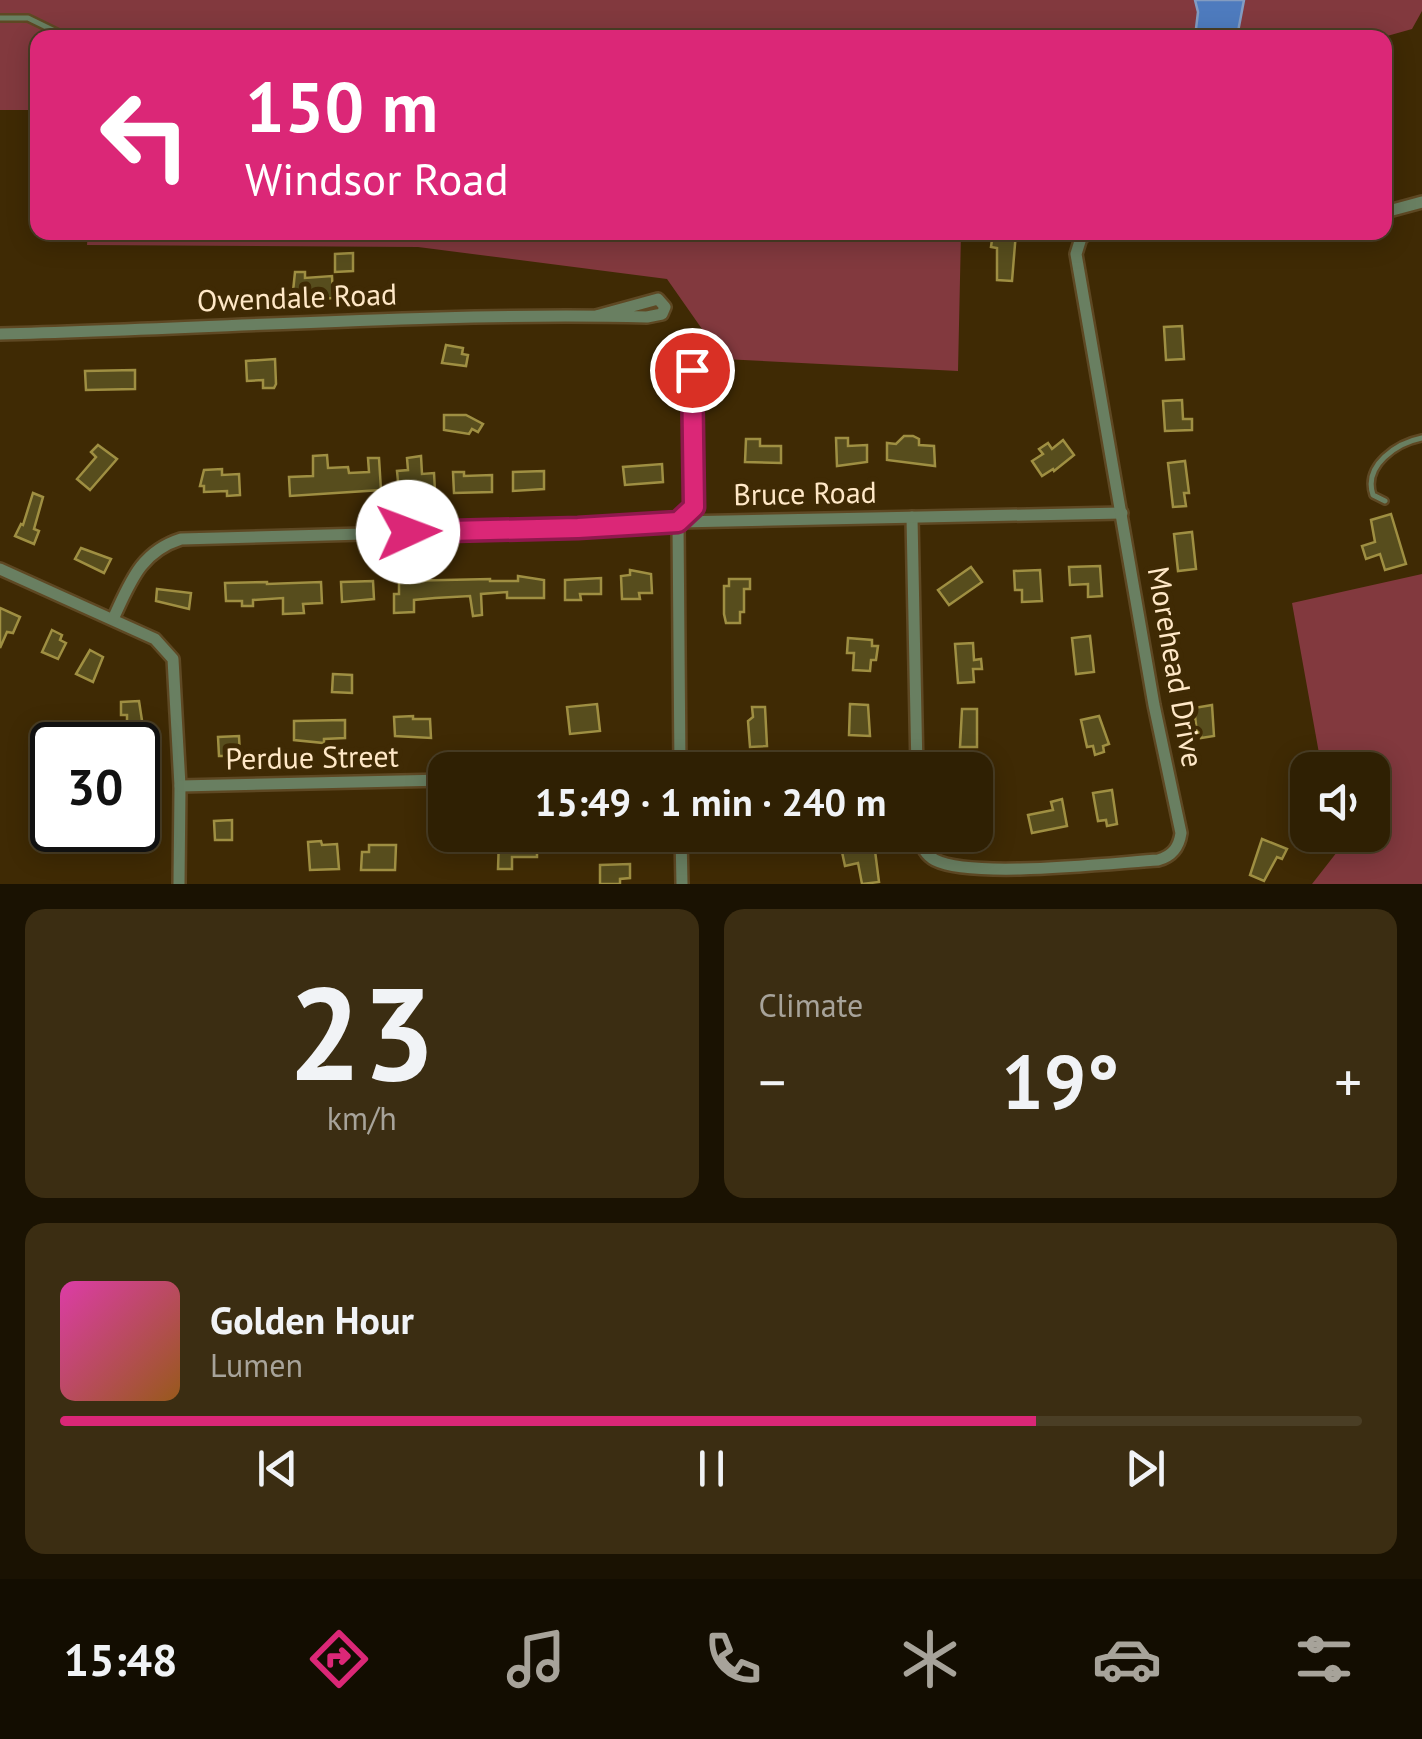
<!DOCTYPE html>
<meta charset="utf-8">
<style>
:root{--surface:#2f2003;--page:#3b2d12;--text:#f1f3f6;--muted:#a7a39a;--line:#4a3e25;--accent:#db2777}
body{margin:0;font-family:"PT Sans",sans-serif;background:var(--page);color:var(--text);height:100vh;display:flex;flex-direction:column;font-size:38px;white-space:nowrap}
*{box-sizing:border-box;margin:0}
p{font-size:32px;color:var(--muted)}
.icon{flex:none;width:55px;height:55px;fill:none;stroke:currentColor;stroke-width:2;stroke-linecap:round;stroke-linejoin:round}
.map{position:relative;height:884px;overflow:hidden}
.details{display:flex;flex-direction:column;gap:25px;padding:25px;background:#1a1202;flex:1}
.details>*{flex:none}
.banner{position:absolute;left:30px;top:30px;width:1362px;height:210px;border-radius:20px;box-shadow:0 5px 25px #0003,0 0 0 2px var(--line);background:#db2777;color:#fff;overflow:hidden}
.fabs{position:absolute;left:1290px;top:752px;display:grid;gap:20px}
.fabs a{display:grid;place-items:center;width:100px;height:100px;border-radius:20px;background:var(--surface);box-shadow:0 5px 25px #0003,0 0 0 2px var(--line);font-size:50px}
.speed{position:absolute;left:30px;top:722px;display:flex;gap:20px;font-size:50px;font-weight:700;text-align:center}
.speed>*{display:grid;place-content:center;width:130px;height:130px;border-radius:50%;background:var(--surface);box-shadow:0 5px 25px #0003,0 0 0 2px var(--line);line-height:1}
.speed .limit{border:5px solid #111;border-radius:15px;background:#fff;color:#111}
.pin{position:absolute;display:grid;place-items:center;width:85px;height:85px;color:#fff;margin:-42px;border:5px solid #fff;border-radius:50%;box-shadow:0 2px 10px #0007}
.me{position:absolute;width:110px;margin:-55px;rotate:88deg;stroke-linejoin:round;filter:drop-shadow(0 0 8px #0008)}
.turn{display:flex;align-items:center;gap:35px;height:210px;padding:0 50px;font-size:45px}
.turn .icon{width:130px;height:130px;stroke-width:2.5}
.turn b{display:block;font-size:70px;line-height:85px}
.big{font-size:75px;font-weight:600;line-height:1.1}
.details .tile{flex:1;display:flex;flex-direction:column;justify-content:center;gap:15px;min-width:0;padding:0 35px;border-radius:20px;background:var(--page)}
.details .dial{align-items:center;gap:0}
.dial b{font-size:130px;line-height:1}
.song{display:flex;align-items:center;gap:30px}
.cover{width:120px;height:120px;border-radius:15px;background:linear-gradient(135deg,hsl(320 70% 55%),hsl(30 70% 35%))}
.played{height:10px;border-radius:5px;background:linear-gradient(90deg,var(--accent) 75%,var(--line) 75%)}
.keys{display:flex;justify-content:space-around;direction:ltr}
.heat{display:flex;justify-content:space-between;align-items:center;font-size:55px;direction:ltr}
.details .tiles{flex:1;display:grid;gap:25px;grid-template-columns:1fr 1fr}
.tile:last-child{grid-column:span 2}
.trip{position:absolute;left:428px;top:752px;width:565px;height:100px;border-radius:20px;background:var(--surface);box-shadow:0 5px 25px #0003,0 0 0 2px var(--line);font-weight:600;line-height:100px;text-align:center}
.tab-bar{display:flex;height:160px;justify-content:space-around;align-items:center;background:#130d01;color:var(--muted)}
.tab-bar .icon{width:70px;height:70px}
.tab-bar .on{color:var(--accent)}
.tab-bar b{font-size:45px;color:var(--text)}
.map>svg:first-child{display:block}
</style>
<div class="map">
<svg width="1422" height="884" viewBox="0 0 1422 884">
<rect width="100%" height="100%" fill="#3f2a04"/>
<g fill="#82393e">
<path d="M 0,0 L 1422,0 L 1422,11 L 1412,29 L 1380,38 L 38,38 L 37,110 L 0,110 Z"/>
<path d="M 88,232 L 961,233 L 958,371 L 723,359 L 667,279 L 418,247 L 87,245 Z"/>
<path d="M 1422,574 L 1422,884 L 1312,884 L 1337,852 L 1334,835 L 1372,835 L 1372,770 L 1322,770 L 1292,603 Z"/>
</g>
<path fill="#4e7bbe" stroke="#839cc1" stroke-width="2.5" d="M 1195,0 L 1244,0 L 1237,37 L 1195,37 L 1198,12 Z"/>
<g fill="#574d1d" stroke="#9f8f42" stroke-width="2.5">
<path d="M 993,232 L 1016,232 L 1012,281 L 997,280 L 997,248 L 991,247 Z"/>
<path d="M 353,253 L 353,271 L 335,272 L 335,254 Z"/>
<path d="M 295,272 L 305,272 L 305,278 L 332,276 L 333,298 L 292,301 Z"/>
<path d="M 1182,326 L 1184,359 L 1166,360 L 1164,327 Z"/>
<path d="M 446,345 L 463,348 L 462,354 L 468,355 L 466,366 L 442,363 Z"/>
<path d="M 275,359 L 276,384 L 274,388 L 263,388 L 263,380 L 247,381 L 246,361 Z"/>
<path d="M 135,370 L 135,389 L 86,390 L 85,371 Z"/>
<path d="M 1182,400 L 1183,419 L 1192,419 L 1192,430 L 1165,431 L 1163,401 Z"/>
<path d="M 444,415 L 466,415 L 483,424 L 478,432 L 472,429 L 469,434 L 444,430 Z"/>
<path d="M 904,436 L 913,436 L 919,439 L 919,445 L 934,446 L 935,466 L 887,460 L 887,443 L 896,444 Z"/>
<path d="M 836,438 L 848,438 L 848,446 L 867,445 L 867,462 L 837,466 Z"/>
<path d="M 746,439 L 760,439 L 760,446 L 781,446 L 781,463 L 745,462 Z"/>
<path d="M 1063,440 L 1074,455 L 1054,471 L 1053,469 L 1042,476 L 1032,461 L 1043,454 L 1039,449 L 1048,443 L 1052,449 Z"/>
<path d="M 98,445 L 117,459 L 90,490 L 77,479 L 96,457 L 91,452 Z"/>
<path d="M 327,455 L 328,468 L 348,467 L 349,473 L 369,472 L 368,458 L 379,458 L 381,490 L 290,496 L 289,477 L 313,476 L 313,456 Z"/>
<path d="M 421,456 L 422,474 L 434,473 L 435,491 L 399,492 L 397,471 L 408,470 L 407,458 Z"/>
<path d="M 1185,461 L 1189,493 L 1184,493 L 1186,506 L 1173,507 L 1168,463 Z"/>
<path d="M 662,464 L 663,482 L 625,485 L 623,467 Z"/>
<path d="M 222,469 L 222,475 L 239,474 L 240,495 L 227,496 L 227,491 L 204,492 L 204,486 L 200,486 L 204,470 Z"/>
<path d="M 544,471 L 544,489 L 513,491 L 513,472 Z"/>
<path d="M 453,472 L 464,472 L 464,476 L 492,475 L 492,492 L 454,493 Z"/>
<path d="M 33,493 L 43,497 L 34,529 L 39,531 L 34,544 L 15,536 L 21,524 L 23,525 Z"/>
<path d="M 1391,514 L 1406,564 L 1385,570 L 1380,554 L 1366,559 L 1362,546 L 1375,542 L 1371,520 Z"/>
<path d="M 1192,532 L 1196,569 L 1178,571 L 1174,534 Z"/>
<path d="M 81,548 L 111,559 L 104,573 L 75,559 Z"/>
<path d="M 1100,566 L 1102,596 L 1088,597 L 1088,584 L 1070,585 L 1069,567 Z"/>
<path d="M 971,567 L 982,582 L 949,605 L 938,590 Z"/>
<path d="M 630,570 L 651,574 L 652,593 L 639,593 L 640,599 L 622,599 L 621,576 L 630,575 Z"/>
<path d="M 1040,570 L 1042,601 L 1022,602 L 1022,590 L 1015,590 L 1014,571 Z"/>
<path d="M 518,576 L 544,580 L 544,598 L 507,598 L 507,592 L 481,594 L 482,615 L 473,616 L 470,596 L 435,598 L 414,600 L 414,612 L 394,613 L 394,594 L 399,594 L 399,581 L 490,579 L 490,581 L 518,581 Z"/>
<path d="M 601,578 L 601,594 L 580,594 L 581,600 L 565,600 L 565,580 Z"/>
<path d="M 729,579 L 750,579 L 750,589 L 744,589 L 744,612 L 740,612 L 740,623 L 726,623 L 724,614 L 724,586 L 729,586 Z"/>
<path d="M 373,581 L 374,599 L 342,602 L 341,582 Z"/>
<path d="M 267,582 L 267,584 L 321,582 L 322,603 L 303,604 L 304,613 L 283,614 L 283,598 L 253,600 L 253,606 L 242,606 L 242,601 L 226,601 L 225,583 Z"/>
<path d="M 157,589 L 191,593 L 189,609 L 156,601 Z"/>
<path d="M 0,608 L 20,617 L 13,633 L 7,632 L 0,648 Z"/>
<path d="M 52,630 L 62,635 L 60,640 L 66,643 L 58,659 L 42,652 Z"/>
<path d="M 1090,636 L 1094,672 L 1076,674 L 1072,638 Z"/>
<path d="M 848,638 L 872,640 L 872,646 L 878,646 L 876,660 L 871,660 L 870,671 L 853,670 L 854,653 L 847,653 Z"/>
<path d="M 973,643 L 974,660 L 981,659 L 982,669 L 973,669 L 974,682 L 958,683 L 955,644 Z"/>
<path d="M 90,650 L 103,657 L 93,682 L 76,674 Z"/>
<path d="M 333,674 L 352,675 L 352,693 L 332,692 Z"/>
<path d="M 139,701 L 143,727 L 141,734 L 132,734 L 132,728 L 127,728 L 127,715 L 121,715 L 121,702 Z"/>
<path d="M 597,704 L 600,731 L 570,734 L 567,707 Z"/>
<path d="M 850,704 L 868,705 L 870,736 L 849,735 Z"/>
<path d="M 1212,705 L 1214,736 L 1201,738 L 1201,732 L 1197,733 L 1194,708 Z"/>
<path d="M 752,707 L 765,707 L 767,746 L 750,747 L 748,721 L 753,717 Z"/>
<path d="M 962,709 L 977,709 L 977,747 L 960,747 Z"/>
<path d="M 413,716 L 413,719 L 430,719 L 431,738 L 395,736 L 394,717 Z"/>
<path d="M 1099,716 L 1109,744 L 1103,746 L 1104,752 L 1095,755 L 1093,746 L 1087,747 L 1081,720 Z"/>
<path d="M 345,720 L 345,738 L 324,739 L 324,743 L 294,740 L 294,721 Z"/>
<path d="M 239,736 L 240,756 L 219,756 L 218,737 Z"/>
<path d="M 45,757 L 52,761 L 52,772 L 39,798 L 32,794 Z"/>
<path d="M 1112,790 L 1117,824 L 1107,826 L 1106,820 L 1098,821 L 1093,793 Z"/>
<path d="M 1062,799 L 1067,826 L 1032,833 L 1028,815 L 1053,810 L 1051,802 Z"/>
<path d="M 232,820 L 232,840 L 215,840 L 214,821 Z"/>
<path d="M 852,835 L 873,835 L 879,882 L 862,884 L 858,863 L 845,866 L 842,852 L 855,850 Z"/>
<path d="M 512,838 L 537,838 L 537,857 L 512,857 L 512,869 L 498,869 L 499,839 Z"/>
<path d="M 1262,839 L 1287,849 L 1282,859 L 1277,857 L 1264,881 L 1250,875 Z"/>
<path d="M 321,841 L 322,845 L 337,844 L 339,869 L 310,870 L 308,842 Z"/>
<path d="M 369,845 L 396,845 L 395,870 L 361,870 L 362,852 L 369,852 Z"/>
<path d="M 630,864 L 630,878 L 620,879 L 620,884 L 600,884 L 600,865 Z"/>
</g>
<g fill="none" stroke-linecap="round" stroke-linejoin="round">
<g stroke="#5e4823" stroke-width="10">
<g id="lane">
<path d="M 0,18 L 28,18 L 69,38"/>
<path d="M 1385,501 L 1373,495 C 1363,465 1397,443 1422,438"/>
</g>
</g>
<g stroke="#5e4823" stroke-width="16">
<g id="street">
<path d="M 1385,212 L 1422,202"/>
<path d="M 0,334 C 215,329 431,312 647,317 L 662,314 L 665,307 L 658,299 L 596,316"/>
<path d="M 912,517 L 917,770"/>
<path d="M 0,569 L 155,639 L 173,659 L 180,786 L 179,884"/>
<path d="M 113,619 C 130,583 140,552 181,539 L 578,528 L 678,522 L 1122,513"/>
<path d="M 680,770 L 678,522 L 694,507 L 692,370"/>
<path d="M 180,786 L 445,780"/>
<path d="M 681,835 L 682,884"/>
<path d="M 919,835 C 921,846 925,855 935,860 C 972,879 1111,863 1158,860 C 1173,856 1179,847 1181,833 L 1154,705 L 1076,254 L 1081,238 L 1089,232"/>
</g>
</g>
<use href="#lane" stroke="#697f61" stroke-width="5"/>
<use href="#street" stroke="#697f61" stroke-width="11"/>
</g>
<g fill="none" stroke-linecap="round" stroke-linejoin="round">
<g stroke="#8e194d" stroke-width="25">
<path id="route" d="M 408,532 L 578,528 L 678,522 L 694,507 L 692,370"/>
</g>
<use href="#route" stroke="#db2777" stroke-width="18"/>
</g>
<g text-anchor="middle" stroke-width="10" stroke-linejoin="round" paint-order="stroke">
<g font-size="30" fill="#ffe8c7" stroke="#3f2a04">
<text transform="translate(297 298) rotate(-2)" y="10">Owendale Road</text>
<text transform="translate(805 494) rotate(-1)" y="10">Bruce Road</text>
<text transform="translate(1175 667) rotate(80)" y="10">Morehead Drive</text>
<text transform="translate(312 758) rotate(-1)" y="10">Perdue Street</text>
</g>
</g>
</svg>
<div class="fabs">
<a><svg class="icon" aria-label="sound" viewBox="0 0 24 24"><path d="M4 9h4l5-4v14l-5-4H4zM17 9q2 3 0 6"/></svg></a>
</div>
<div class="speed"><div class="limit">30</div></div>
<div class="pin" style="left:692px;top:370px;background:#d93025"><svg class="icon" aria-label="arrive" viewBox="0 0 24 24"><path d="M6 21V4h12l-3 4 3 4H6"/></svg></div>
<svg class="me" style="left:408px;top:532px" viewBox="-20 -20 40 40"><circle r="19" fill="#fff"/><path d="M0-13L10 11 0 6-10 11z" fill="#db2777"/></svg>
<div class="trip">15:49 · 1 min · 240 m</div>
<div class="banner">
<div class="turn"><svg class="icon" aria-label="left" viewBox="0 0 24 24"><path d="M17 20v-9H6M10 6l-5 5 5 5"/></svg><div><b>150 m</b>Windsor Road</div></div>
</div>
</div>
<section class="details">
<div class="tiles">
<div class="tile dial"><b>23</b><p>km/h</p></div>
<div class="tile"><p>Climate</p>
<div class="heat"><a>−</a><b class="big">19°</b><a>+</a></div>
</div>
<div class="tile">
<div class="song"><i class="cover"></i><div><b>Golden Hour</b><p>Lumen</p></div></div>
<div class="played"></div>
<div class="keys"><svg class="icon" aria-label="previous" viewBox="0 0 24 24"><path d="M18 5L8 12l10 7zM5 5v14"/></svg><svg class="icon" aria-label="pause" viewBox="0 0 24 24"><path d="M8 5v14M16 5v14"/></svg><svg class="icon" aria-label="next" viewBox="0 0 24 24"><path d="M6 5l10 7-10 7zM19 5v14"/></svg></div>
</div>
</div>
</section>
<nav class="tab-bar">
<b>15:48</b>
<svg class="icon on" aria-label="directions" viewBox="0 0 24 24"><path d="M12 3l9 9-9 9-9-9zM9 14v-3h6M13 9l2 2-2 2"/></svg>
<svg class="icon" aria-label="music" viewBox="0 0 24 24"><path d="M9 18V5l10-2v13"/><circle cx="6" cy="18" r="3"/><circle cx="16" cy="16" r="3"/></svg>
<svg class="icon" aria-label="phone" viewBox="0 0 24 24"><path d="M5 4h4l2 5-3 2q2 4 5 5l2-3 5 2v4C11 20 4 13 5 4z"/></svg>
<svg class="icon" aria-label="climate" viewBox="0 0 24 24"><path d="M12 3v18M4 7l16 10M4 17L20 7"/></svg>
<svg class="icon" aria-label="car" viewBox="0 0 24 24"><path d="M5 17H2v-5l4-1 3-4h7l3 4 3 1v5h-3M9 17h6M6 11h13"/><circle cx="7" cy="17" r="2"/><circle cx="17" cy="17" r="2"/></svg>
<svg class="icon" aria-label="filters" viewBox="0 0 24 24"><path d="M4 7h16M4 17h16"/><circle cx="9" cy="7" r="2"/><circle cx="15" cy="17" r="2"/></svg>
</nav>
